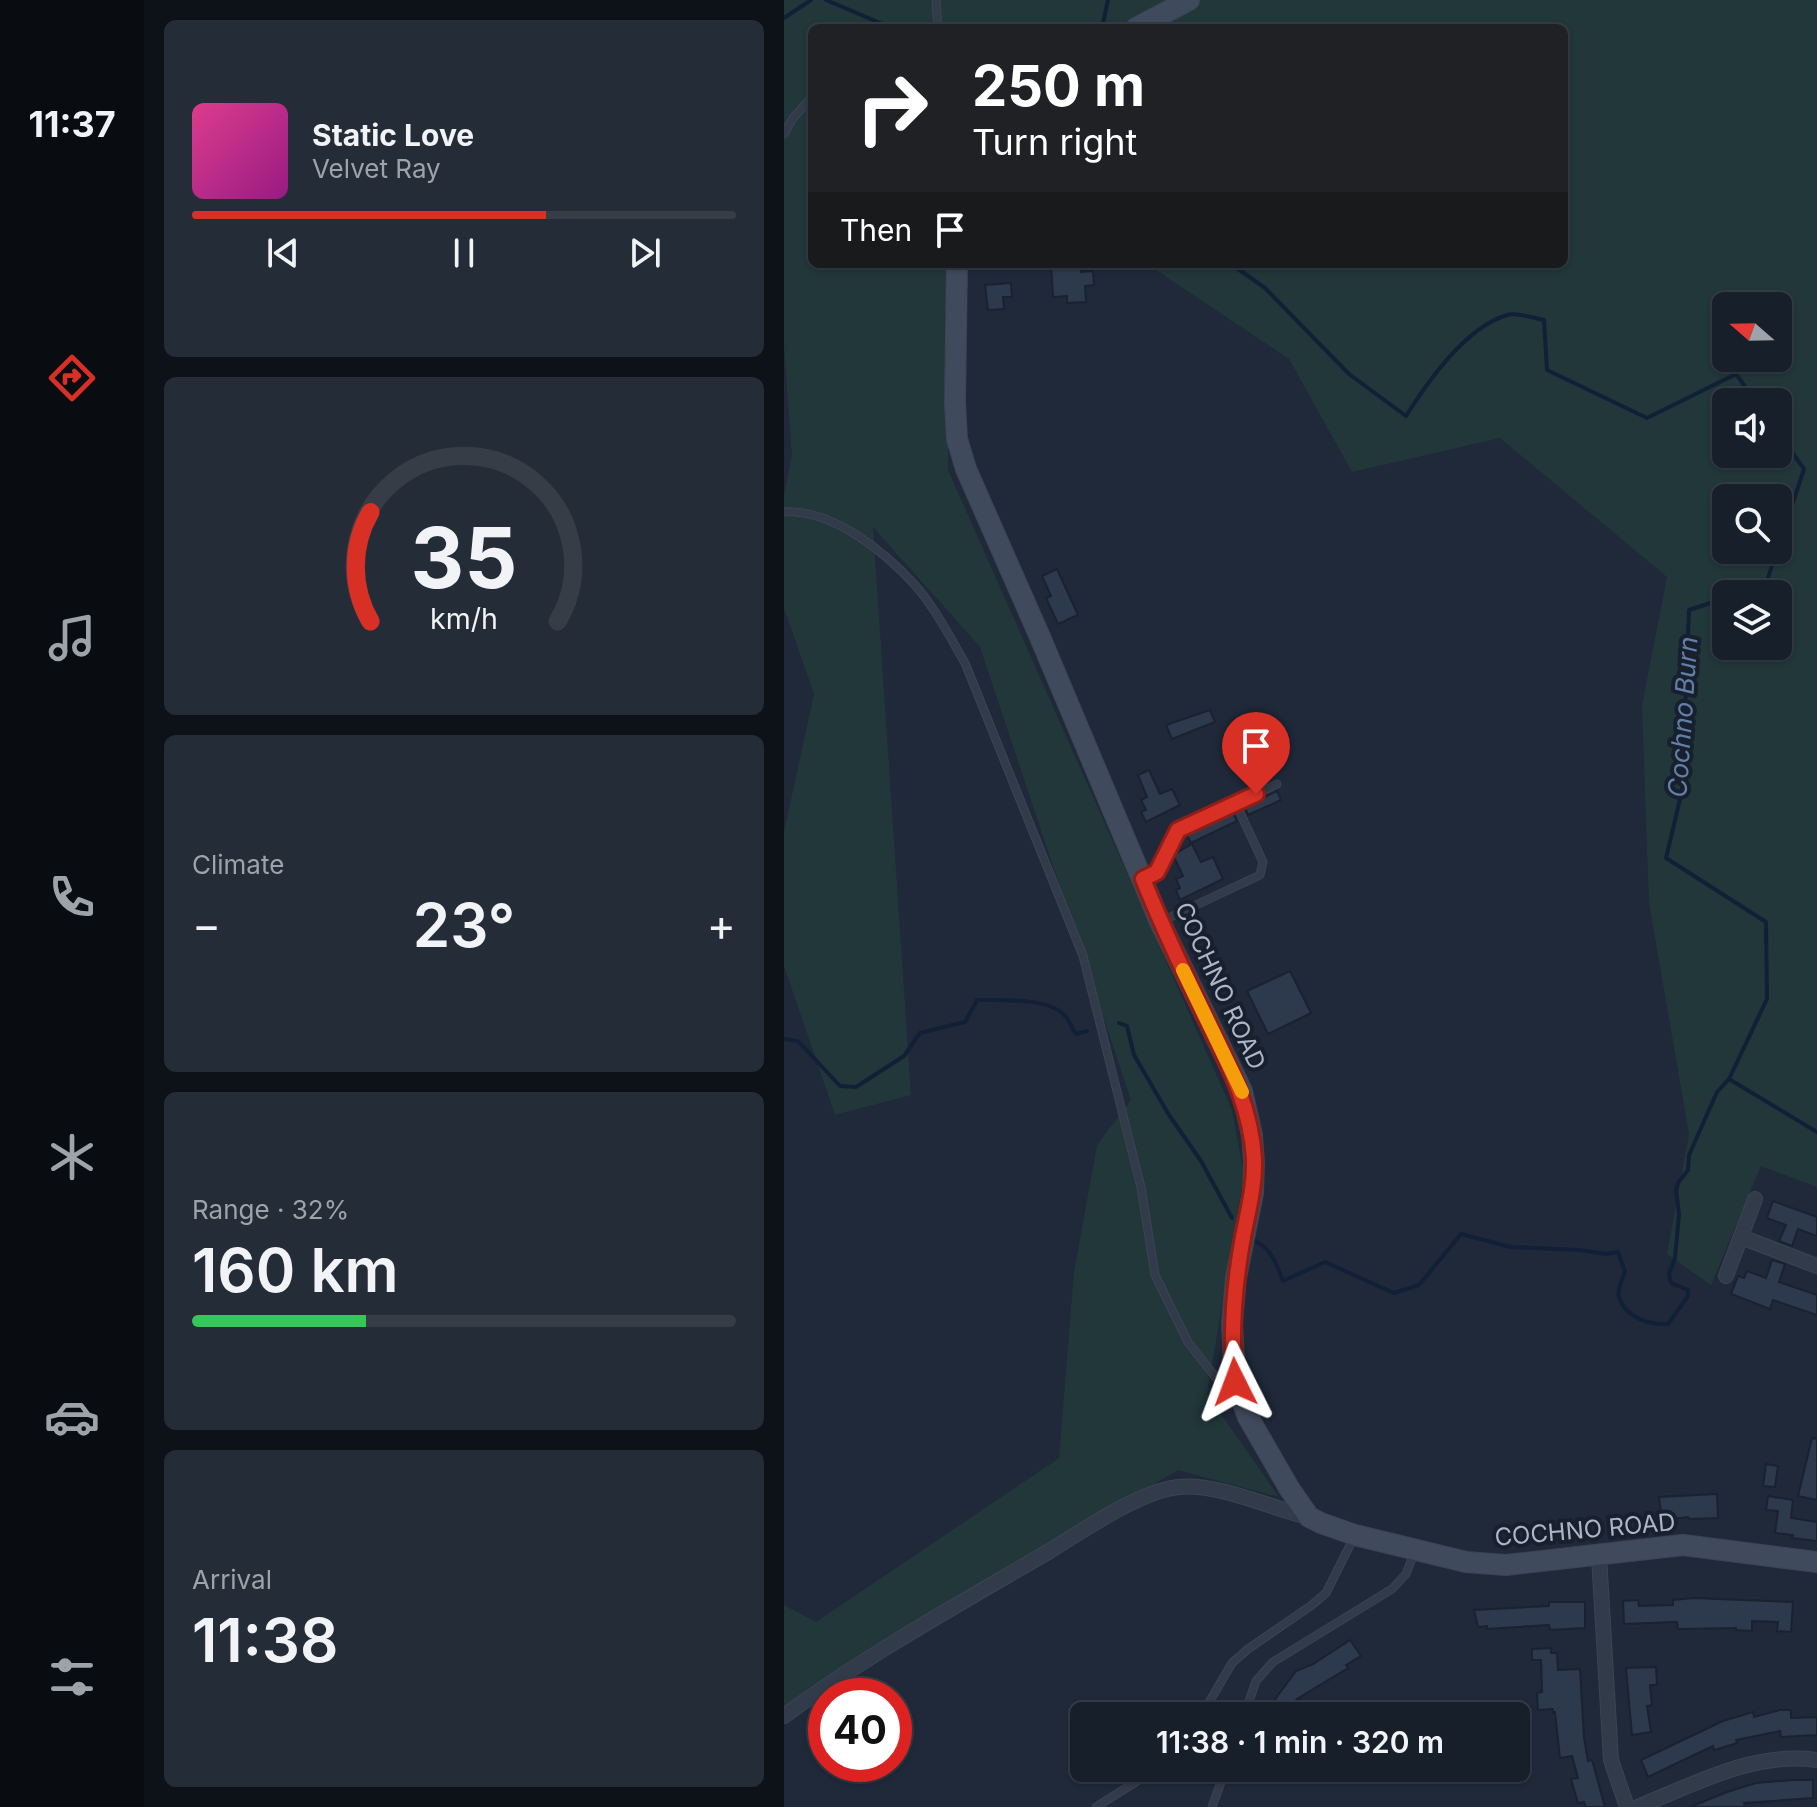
<!DOCTYPE html>
<meta charset="utf-8">
<style>
:root{--surface:#171f2b;--page:#242c37;--text:#f1f3f6;--muted:#9ea2a9;--line:#363d47;--accent:#d93025}
body{margin:0;font-family:Inter,sans-serif;background:var(--page);color:var(--text);height:100vh;display:flex;flex-direction:column;font-size:30px;white-space:nowrap}
*{box-sizing:border-box;margin:0}
p{font-size:26px;color:var(--muted)}
.icon{flex:none;width:44px;height:44px;fill:none;stroke:currentColor;stroke-width:2;stroke-linecap:round;stroke-linejoin:round}
.map{position:relative;flex:1;overflow:hidden}
.side{display:flex;flex-direction:column;gap:20px;padding:20px;background:#0d1118;width:640px}
.side>*{flex:none}
.guide{position:absolute;left:24px;top:24px;width:760px;height:244px;border-radius:12px;box-shadow:0 2px 6px #0004,0 0 0 2px var(--line);background:#202124;color:#fff;overflow:hidden}
.needle{width:52px;rotate:290deg}
.fabs{position:absolute;left:928px;top:292px;display:grid;gap:16px}
.fabs a{display:grid;place-items:center;width:80px;height:80px;border-radius:12px;background:var(--surface);box-shadow:0 2px 6px #0004,0 0 0 2px var(--line);font-size:40px}
.speed{position:absolute;left:24px;top:1678px;display:flex;gap:16px;font-size:40px;font-weight:700;text-align:center}
.speed>*{display:grid;place-content:center;width:104px;height:104px;border-radius:50%;background:var(--surface);box-shadow:0 2px 6px #0004,0 0 0 2px var(--line);line-height:1}
.speed .limit{border:12px solid #d22;background:#fff;color:#111}
.pin{position:absolute;display:grid;place-items:center;width:68px;height:68px;color:#fff;margin:-82px -34px;border-radius:50% 50% 50% 0;rotate:-45deg;box-shadow:0 0 8px #0007}
.pin .icon{rotate:45deg}
.me{position:absolute;width:88px;margin:-44px;rotate:357deg;stroke-linejoin:round;filter:drop-shadow(0 0 6px #0008)}
.turn{display:flex;align-items:center;gap:28px;height:168px;padding:0 32px;font-size:36px}
.turn .icon{width:104px;height:104px;stroke-width:2.5}
.turn b{display:block;font-size:56px;line-height:68px}
.then{display:flex;align-items:center;height:76px;padding:0 32px;background:#0003;gap:16px;font-size:30px}
.big{font-size:60px;font-weight:600;line-height:1.1}
.side .tile{flex:1;display:flex;flex-direction:column;justify-content:center;gap:12px;min-width:0;padding:0 28px;border-radius:12px;background:var(--page)}
.side .dial{align-items:center;gap:0}
.dial svg{height:208px;overflow:visible;fill:none;stroke:var(--line);stroke-width:7;stroke-linecap:round;text-anchor:middle}
.dial text{fill:var(--text);stroke:none}
.song{display:flex;align-items:center;gap:24px}
.cover{width:96px;height:96px;border-radius:12px;background:linear-gradient(135deg,hsl(330 70% 55%),hsl(310 70% 35%))}
.played{height:8px;border-radius:4px;background:linear-gradient(90deg,var(--accent) 65%,var(--line) 65%)}
.keys{display:flex;justify-content:space-around;direction:ltr}
.heat{display:flex;justify-content:space-between;align-items:center;font-size:44px;direction:ltr}
.charge{height:12px;border-radius:6px;background:linear-gradient(90deg,#34c759 32%,var(--line) 0)}
.trip{position:absolute;left:286px;top:1702px;width:460px;height:80px;border-radius:12px;background:var(--surface);box-shadow:0 2px 6px #0004,0 0 0 2px var(--line);font-weight:600;line-height:80px;text-align:center}
main{display:flex;flex:1;min-height:0}
.tab-bar{display:flex;flex-direction:column;width:144px;justify-content:space-around;align-items:center;background:#090c11;color:var(--muted)}
.tab-bar .icon{width:56px;height:56px}
.tab-bar .on{color:var(--accent)}
.tab-bar b{font-size:36px;color:var(--text)}
.map>svg:first-child{display:block}
</style>
<main>
<nav class="tab-bar">
<b>11:37</b>
<svg class="icon on" aria-label="directions" viewBox="0 0 24 24"><path d="M12 3l9 9-9 9-9-9zM9 14v-3h6M13 9l2 2-2 2"/></svg>
<svg class="icon" aria-label="music" viewBox="0 0 24 24"><path d="M9 18V5l10-2v13"/><circle cx="6" cy="18" r="3"/><circle cx="16" cy="16" r="3"/></svg>
<svg class="icon" aria-label="phone" viewBox="0 0 24 24"><path d="M5 4h4l2 5-3 2q2 4 5 5l2-3 5 2v4C11 20 4 13 5 4z"/></svg>
<svg class="icon" aria-label="climate" viewBox="0 0 24 24"><path d="M12 3v18M4 7l16 10M4 17L20 7"/></svg>
<svg class="icon" aria-label="car" viewBox="0 0 24 24"><path d="M5 17H2v-5l4-1 3-4h7l3 4 3 1v5h-3M9 17h6M6 11h13"/><circle cx="7" cy="17" r="2"/><circle cx="17" cy="17" r="2"/></svg>
<svg class="icon" aria-label="filters" viewBox="0 0 24 24"><path d="M4 7h16M4 17h16"/><circle cx="9" cy="7" r="2"/><circle cx="15" cy="17" r="2"/></svg>
</nav>
<section class="side">
<div class="tile">
<div class="song"><i class="cover"></i><div><b>Static Love</b><p>Velvet Ray</p></div></div>
<div class="played"></div>
<div class="keys"><svg class="icon" aria-label="previous" viewBox="0 0 24 24"><path d="M18 5L8 12l10 7zM5 5v14"/></svg><svg class="icon" aria-label="pause" viewBox="0 0 24 24"><path d="M8 5v14M16 5v14"/></svg><svg class="icon" aria-label="next" viewBox="0 0 24 24"><path d="M6 5l10 7-10 7zM19 5v14"/></svg></div>
</div>
<div class="tile dial"><svg viewBox="0 0 100 80">
<path d="M14 69A42 42 0 1 1 86 69"/>
<path d="M14 69A42 42 0 0 1 14 27" stroke="#d93025"/>
<text x="50" y="56" font-size="32" font-weight="700">35</text>
<text x="50" y="72" font-size="11">km/h</text>
</svg></div>
<div class="tile"><p>Climate</p>
<div class="heat"><a>−</a><b class="big">23°</b><a>+</a></div>
</div>
<div class="tile"><p>Range · 32%</p><b class="big">160 km</b><div class="charge"></div></div>
<div class="tile"><p>Arrival</p><b class="big">11:38</b></div>
</section>
<div class="map">
<svg width="1033" height="1807" viewBox="0 0 1033 1807">
<rect width="100%" height="100%" fill="#1f2939"/>
<path fill="#21373a" fill-rule="evenodd" d="M 0,0 L 1033,0 L 1033,1187 L 977,1166 L 927,1285 L 883,1254 L 905,1134 L 865,903 L 858,705 L 883,577 L 716,438 L 568,472 L 505,359 L 363,264 L 780,264 L 780,28 L 28,28 L 28,264 L 164,264 L 164,470 L 448,1110 L 460,1175 L 423,1394 L 495,1497 L 394,1470 L 63,1667 L 0,1710 L 0,1605 L 32,1622 L 275,1458 L 290,1272 L 313,1145 L 347,1100 L 196,647 L 89,527 L 127,1095 L 51,1115 L 0,966 L 0,832 L 30,694 L 0,608 L 0,495 L 8,455 L 0,346 ZM 942,306 L 994,306 L 994,358 L 942,358 ZM 942,402 L 994,402 L 994,454 L 942,454 ZM 942,498 L 994,498 L 994,550 L 942,550 ZM 942,594 L 994,594 L 994,646 L 942,646 Z"/>
<g fill="none" stroke-linecap="round" stroke-linejoin="round">
<g stroke="#122037" stroke-width="4">
<path d="M 42,0 L 108,28"/>
<path d="M 0,18 L 27,0"/>
<path d="M 318,28 L 324,0"/>
<path d="M 447,264 L 481,288 L 565,374 L 622,416 C 645,380 681,328 723,315 C 733,312 749,318 760,320 L 763,370 L 863,418 L 952,374 L 972,402"/>
<path d="M 994,433 L 1020,469 L 994,548"/>
<path d="M 952,594 L 982,584 L 993,550"/>
<path d="M 942,598 L 905,610 L 898,791 L 882,858 L 982,922 L 983,999 L 945,1079 L 1033,1132"/>
<path d="M 335,1023 L 343,1026 L 350,1055 L 385,1115 L 417,1161 L 448,1218"/>
<path d="M 0,1039 L 14,1041 L 56,1086 L 72,1087 L 120,1056 L 136,1033 L 181,1022 L 193,1000 C 216,1000 266,997 282,1017 C 286,1022 288,1029 292,1034 L 303,1031"/>
<path d="M 468,1240 C 486,1245 493,1265 499,1281 L 541,1262 L 610,1293 L 635,1285 L 677,1234 L 726,1247 L 795,1250 L 823,1254 L 834,1252 L 841,1272 C 838,1280 833,1289 835,1297 C 842,1318 865,1325 884,1324 L 904,1296 L 904,1290 L 887,1283 L 885,1274 L 891,1258 L 895,1214 L 892,1190 L 894,1183 L 904,1170 L 905,1155 L 933,1092 L 945,1079"/>
</g>
</g>
<g fill="#2d3a4e" stroke="#1a2230" stroke-width="2">
<path d="M 267,264 L 297,264 L 297,272 L 309,271 L 310,285 L 301,286 L 302,302 L 283,303 L 283,296 L 269,297 Z"/>
<path d="M 227,283 L 228,297 L 219,297 L 220,309 L 204,310 L 201,285 Z"/>
<path d="M 273,569 L 294,615 L 274,624 L 262,598 L 267,596 L 258,576 Z"/>
<path d="M 426,710 L 431,722 L 388,739 L 382,725 Z"/>
<path d="M 365,770 L 376,794 L 388,789 L 396,805 L 362,822 L 357,812 L 362,810 L 357,800 L 363,797 L 354,775 Z"/>
<path d="M 493,791 L 497,800 L 464,815 L 461,807 Z"/>
<path d="M 449,813 L 453,821 L 407,843 L 402,833 Z"/>
<path d="M 408,844 L 417,862 L 429,857 L 439,879 L 396,900 L 392,890 L 396,888 L 392,879 L 399,876 L 389,855 Z"/>
<path d="M 506,971 L 527,1013 L 484,1034 L 463,991 Z"/>
<path d="M 989,1201 L 1033,1217 L 1033,1236 L 1014,1229 L 1008,1246 L 995,1241 L 1002,1225 L 983,1218 Z"/>
<path d="M 988,1260 L 1001,1264 L 995,1282 L 1033,1295 L 1033,1315 L 989,1300 L 986,1309 L 947,1294 L 954,1276 L 960,1278 L 963,1271 L 982,1278 Z"/>
<path d="M 1028,1438 L 1033,1439 L 1033,1500 L 1014,1496 Z"/>
<path d="M 982,1464 L 994,1466 L 991,1487 L 979,1486 Z"/>
<path d="M 933,1494 L 934,1518 L 905,1519 L 904,1517 L 878,1520 L 875,1497 Z"/>
<path d="M 984,1496 L 1009,1500 L 1007,1518 L 1033,1522 L 1033,1541 L 1008,1538 L 1009,1535 L 991,1533 L 994,1511 L 982,1510 Z"/>
<path d="M 910,1598 L 1009,1602 L 1007,1632 L 993,1631 L 994,1622 L 968,1621 L 968,1631 L 952,1630 L 952,1628 L 894,1629 L 893,1622 L 890,1622 L 840,1624 L 839,1601 L 854,1600 L 855,1606 L 889,1605 L 889,1600 Z"/>
<path d="M 765,1602 L 801,1602 L 801,1628 L 766,1630 L 765,1625 L 703,1629 L 703,1626 L 694,1627 L 690,1610 L 765,1606 Z"/>
<path d="M 566,1640 L 577,1656 L 562,1665 L 564,1668 L 513,1699 L 557,1714 L 556,1716 L 484,1716 L 487,1705 L 512,1671 L 529,1664 Z"/>
<path d="M 767,1648 L 767,1653 L 773,1653 L 774,1670 L 796,1669 L 800,1738 L 804,1761 L 808,1760 L 821,1807 L 802,1807 L 800,1802 L 794,1803 L 787,1779 L 794,1778 L 788,1756 L 776,1758 L 771,1712 L 769,1713 L 769,1709 L 754,1710 L 753,1693 L 758,1692 L 757,1660 L 748,1660 L 748,1649 Z"/>
<path d="M 872,1667 L 873,1685 L 866,1685 L 868,1705 L 863,1706 L 867,1732 L 848,1735 L 842,1668 Z"/>
<path d="M 996,1710 L 1007,1710 L 1007,1718 L 1033,1717 L 1033,1735 L 997,1737 L 996,1731 L 952,1740 L 953,1743 L 934,1749 L 930,1750 L 929,1746 L 864,1777 L 857,1760 L 939,1721 L 969,1712 L 970,1717 Z"/>
<path d="M 1008,1780 L 1029,1780 L 1029,1798 L 960,1803 L 961,1807 L 906,1807 L 943,1792 L 972,1783 Z"/>
</g>
<g fill="none" stroke-linecap="round" stroke-linejoin="round">
<g stroke="#3c4453" stroke-width="9">
<g id="lane">
<path d="M 152,0 L 154,28"/>
<path d="M 0,134 L 9,118 L 28,97"/>
<path d="M 0,512 C 48,509 100,551 131,585 C 151,608 166,637 181,663 L 299,956 L 357,1187 L 371,1275 L 404,1342 L 443,1392 L 452,1395"/>
<path d="M 361,878 L 373,872 L 394,830 L 452,804"/>
<path d="M 378,921 L 476,875 L 479,862 L 452,804 L 493,784"/>
<path d="M 417,1716 L 448,1663 L 464,1649 L 528,1605 L 542,1593 L 570,1537"/>
<path d="M 460,1716 L 472,1681 L 489,1662 L 608,1589 L 622,1574 L 630,1553"/>
<path d="M 312,1807 L 374,1768"/>
<path d="M 428,1807 L 442,1768"/>
</g>
</g>
<g stroke="#3c4453" stroke-width="16">
<g id="street">
<path d="M 957,1237 L 1033,1266"/>
<path d="M 942,1276 L 971,1199"/>
<path d="M 815,1556 L 827,1760 L 843,1807"/>
<path d="M 0,1716 C 83,1655 175,1604 264,1552 C 297,1532 357,1490 395,1487 C 435,1483 485,1508 525,1517"/>
<path d="M 854,1807 C 910,1784 971,1751 1033,1760"/>
</g>
</g>
<g stroke="#3c4453" stroke-width="22">
<g id="secondary">
<path d="M 352,28 L 405,0"/>
<path d="M 173,264 L 171,403 L 173,439 L 182,469 L 256,637 L 376,922 L 458,1091 L 468,1135 L 470,1162 L 469,1193 L 452,1278 L 448,1323 L 451,1382 L 464,1417 L 505,1488 L 525,1517 L 537,1523 L 571,1535 L 682,1562 L 722,1565 L 899,1545 L 1033,1562"/>
</g>
</g>
<use href="#lane" stroke="#323b4a" stroke-width="7"/>
<use href="#street" stroke="#323b4a" stroke-width="14"/>
<use href="#secondary" stroke="#404a5d" stroke-width="20"/>
</g>
<g fill="none" stroke-linecap="round" stroke-linejoin="round">
<g stroke="#8d1f18" stroke-width="20">
<path id="route" d="M 451,1382 C 446,1333 450,1286 459,1237 C 464,1211 471,1186 470,1159 C 467,1103 440,1056 416,1006 C 396,964 376,922 359,879 L 373,872 L 394,830 L 472,794"/>
</g>
<use href="#route" stroke="#d93025" stroke-width="14"/>
<path stroke="#f59e0b" stroke-width="14" d="M 399,970 L 458,1092"/>
</g>
<g text-anchor="middle" stroke-width="8" stroke-linejoin="round" paint-order="stroke">
<g font-size="24" fill="#adb6c6" stroke="#18202e">
<text transform="translate(436 986) rotate(65)" y="8">COCHNO ROAD</text>
<text transform="translate(801 1530) rotate(-5)" y="8">COCHNO ROAD</text>
</g>
<g font-size="26" font-style="italic" fill="#637fa8" stroke="#18202e">
<text transform="translate(899 717) rotate(-86)" y="9">Cochno Burn</text>
</g>
</g>
</svg>
<div class="fabs">
<a><svg class="needle" viewBox="-14 -14 28 28"><path d="M0-13l5 13h-10z" fill="#e53935"/><path d="M0 13l5-13h-10z" fill="#9ea2a9"/></svg></a>
<a><svg class="icon" aria-label="sound" viewBox="0 0 24 24"><path d="M4 9h4l5-4v14l-5-4H4zM17 9q2 3 0 6"/></svg></a>
<a><svg class="icon" aria-label="search" viewBox="0 0 24 24"><circle cx="10" cy="10" r="6"/><path d="M15 15l6 6"/></svg></a>
<a><svg class="icon" aria-label="layers" viewBox="0 0 24 24"><path d="M12 4l9 5-9 5-9-5zM3 14l9 5 9-5"/></svg></a>
</div>
<div class="speed"><div class="limit">40</div></div>
<div class="pin" style="left:472px;top:794px;background:#d93025"><svg class="icon" aria-label="arrive" viewBox="0 0 24 24"><path d="M6 21V4h12l-3 4 3 4H6"/></svg></div>
<svg class="me" style="left:451px;top:1382px" viewBox="-20 -20 40 40"><path d="M0-17L14 15 0 8-14 15z" fill="#d93025" stroke="#fff" stroke-width="4"/></svg>
<div class="trip">11:38 · 1 min · 320 m</div>
<div class="guide">
<div class="turn"><svg class="icon" aria-label="right" viewBox="0 0 24 24"><path d="M7 20v-9h11M14 6l5 5-5 5"/></svg><div><b>250 m</b>Turn right</div></div>
<div class="then">Then<svg class="icon" aria-label="arrive" viewBox="0 0 24 24"><path d="M6 21V4h12l-3 4 3 4H6"/></svg></div>
</div>
</div>
</main>
